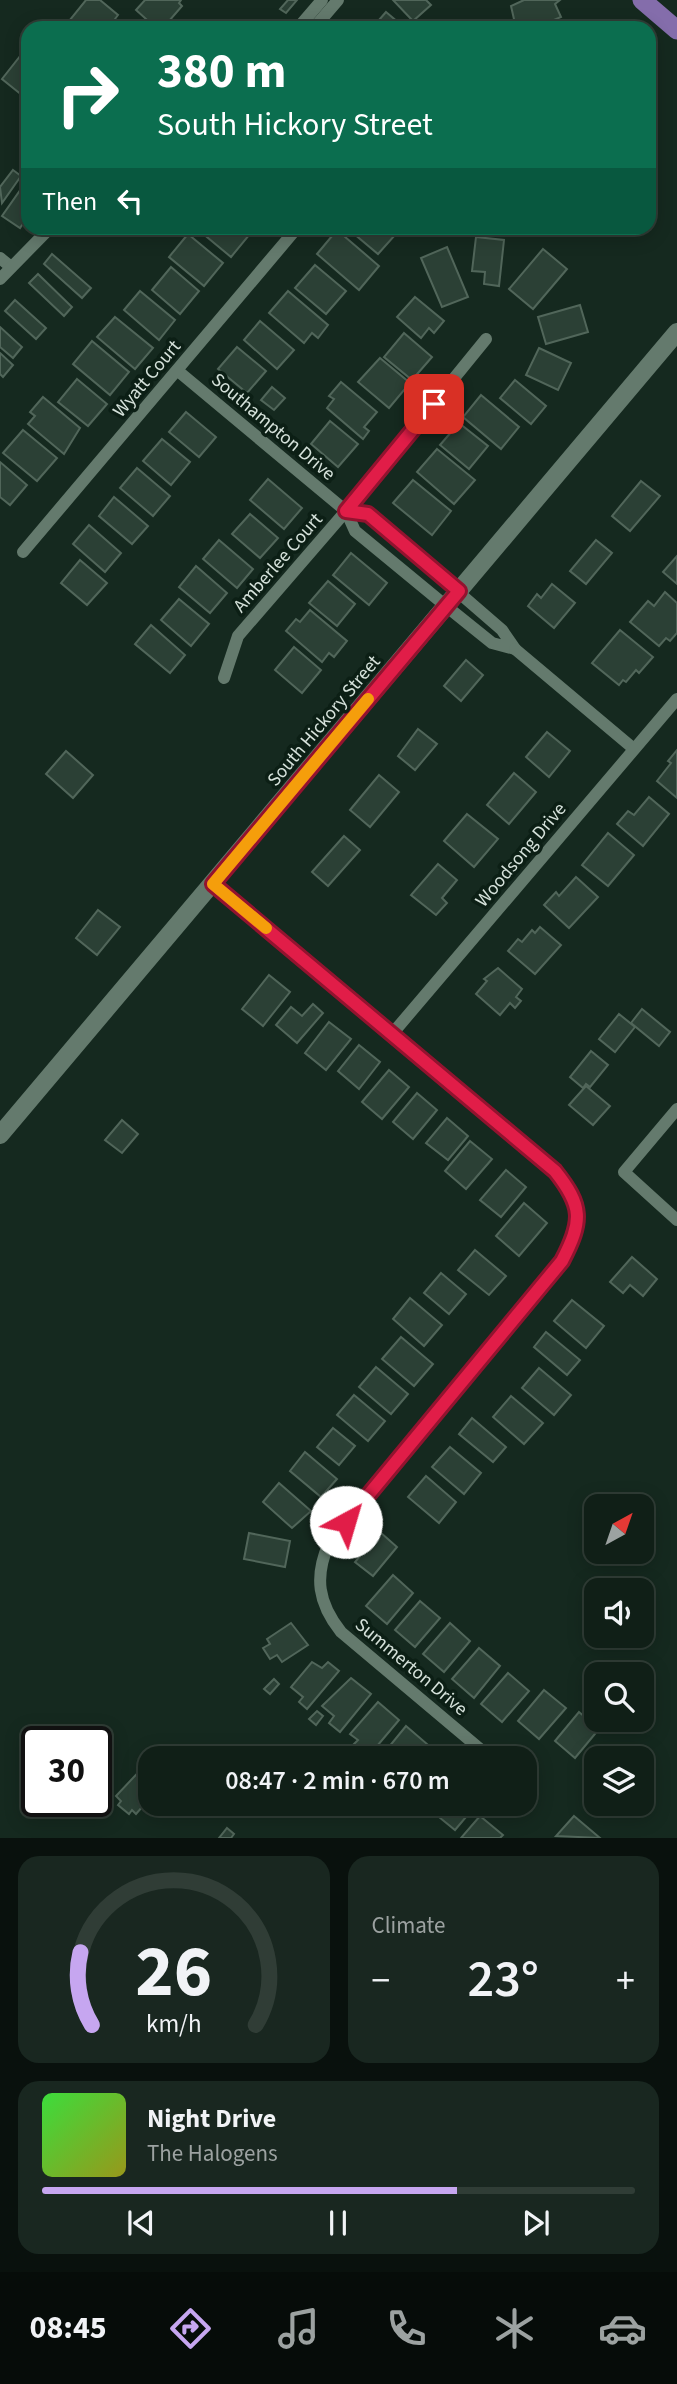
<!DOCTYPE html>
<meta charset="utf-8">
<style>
:root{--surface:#101f17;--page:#192720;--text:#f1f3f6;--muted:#9ca2a1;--line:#303d36;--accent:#c6a6f0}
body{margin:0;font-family:"Source Sans 3",sans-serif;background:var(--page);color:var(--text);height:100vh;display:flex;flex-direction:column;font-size:26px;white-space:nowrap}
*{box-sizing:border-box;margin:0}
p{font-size:23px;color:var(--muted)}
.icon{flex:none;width:38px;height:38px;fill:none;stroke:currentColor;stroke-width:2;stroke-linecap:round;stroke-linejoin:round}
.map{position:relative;height:1838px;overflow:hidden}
.drawer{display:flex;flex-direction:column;gap:18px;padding:18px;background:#09110d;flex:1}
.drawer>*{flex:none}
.hud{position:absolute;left:21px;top:21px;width:635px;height:214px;border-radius:21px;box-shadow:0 4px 18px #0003,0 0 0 2px var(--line);background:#0b6e4f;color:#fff;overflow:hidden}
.needle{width:46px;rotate:40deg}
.tools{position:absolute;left:584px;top:1494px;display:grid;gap:14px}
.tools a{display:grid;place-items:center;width:70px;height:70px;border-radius:14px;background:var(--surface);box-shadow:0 4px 18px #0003,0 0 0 2px var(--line);font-size:35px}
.speed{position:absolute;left:21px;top:1726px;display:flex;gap:14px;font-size:35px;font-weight:700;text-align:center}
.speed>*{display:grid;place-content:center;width:91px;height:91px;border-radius:50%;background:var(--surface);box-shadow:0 4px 18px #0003,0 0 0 2px var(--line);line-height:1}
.speed .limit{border:4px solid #111;border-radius:10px;background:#fff;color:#111}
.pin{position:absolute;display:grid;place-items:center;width:60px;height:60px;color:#fff;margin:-30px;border-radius:14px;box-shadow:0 4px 10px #0006}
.me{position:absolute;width:77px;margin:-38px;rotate:39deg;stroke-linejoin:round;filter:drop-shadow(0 0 5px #0008)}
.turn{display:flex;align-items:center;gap:24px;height:147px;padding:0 21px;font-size:32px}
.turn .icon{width:91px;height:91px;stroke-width:2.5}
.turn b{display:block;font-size:49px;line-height:60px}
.then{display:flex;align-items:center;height:66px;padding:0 21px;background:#0003;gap:14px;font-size:26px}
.big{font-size:52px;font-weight:600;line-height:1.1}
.drawer .widget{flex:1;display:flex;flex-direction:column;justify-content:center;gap:10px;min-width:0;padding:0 24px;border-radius:21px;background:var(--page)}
.drawer .dial{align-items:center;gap:0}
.dial svg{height:182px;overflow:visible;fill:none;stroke:var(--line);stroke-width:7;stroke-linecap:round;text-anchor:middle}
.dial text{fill:var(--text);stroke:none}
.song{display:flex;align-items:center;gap:21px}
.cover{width:84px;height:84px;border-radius:10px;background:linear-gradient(135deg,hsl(120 70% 55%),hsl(60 70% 35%))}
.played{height:7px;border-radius:4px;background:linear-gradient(90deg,var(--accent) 70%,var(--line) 70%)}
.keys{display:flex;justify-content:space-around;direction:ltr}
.heat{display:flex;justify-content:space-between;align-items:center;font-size:38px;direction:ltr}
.drawer .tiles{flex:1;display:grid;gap:18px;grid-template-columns:1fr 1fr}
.widget:last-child{grid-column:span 2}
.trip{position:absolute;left:138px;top:1746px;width:399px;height:70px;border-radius:21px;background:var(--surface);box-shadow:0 4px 18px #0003,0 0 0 2px var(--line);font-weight:600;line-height:70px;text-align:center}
.dock{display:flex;height:112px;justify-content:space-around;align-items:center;background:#060c09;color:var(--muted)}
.dock .icon{width:49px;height:49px}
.dock .current{color:var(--accent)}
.dock b{font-size:32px;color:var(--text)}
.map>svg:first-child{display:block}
</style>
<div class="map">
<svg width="677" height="1838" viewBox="0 0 677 1838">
<rect width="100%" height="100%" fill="#15291f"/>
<g fill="#2b4035" stroke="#51665a" stroke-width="2">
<path d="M 86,0 L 100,0 L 118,15 L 115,19 L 126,28 L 78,28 L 69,21 Z"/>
<path d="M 145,0 L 181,0 L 179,3 L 182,6 L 163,28 L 156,28 L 136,10 Z"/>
<path d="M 288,0 L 297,0 L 286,13 L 280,9 Z"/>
<path d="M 393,0 L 426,0 L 431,5 L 413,21 Z"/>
<path d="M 524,0 L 560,0 L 555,4 L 561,17 L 535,28 L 516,28 L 511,6 Z"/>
<path d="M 386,12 L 405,28 L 372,28 Z"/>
<path d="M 21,55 L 28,61 L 28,100 L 2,79 Z"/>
<path d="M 13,170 L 21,176 L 2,203 L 0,187 Z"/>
<path d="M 28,179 L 28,216 L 20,228 L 2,216 Z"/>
<path d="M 196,228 L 242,228 L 250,234 L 231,257 Z"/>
<path d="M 347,228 L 388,228 L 396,234 L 378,254 Z"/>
<path d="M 337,230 L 379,266 L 359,290 L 317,254 Z"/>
<path d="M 188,234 L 223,263 L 204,286 L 169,257 Z"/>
<path d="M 476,237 L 504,240 L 499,286 L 484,284 L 485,272 L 472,271 Z"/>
<path d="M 447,247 L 468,297 L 442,307 L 421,258 Z"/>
<path d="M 543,249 L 567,269 L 533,309 L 509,289 Z"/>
<path d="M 52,254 L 91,288 L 82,298 L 44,264 Z"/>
<path d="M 315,265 L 346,291 L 326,314 L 295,288 Z"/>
<path d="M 171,267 L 199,291 L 180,314 L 152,290 Z"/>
<path d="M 38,274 L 72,307 L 64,316 L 29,283 Z"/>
<path d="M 140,291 L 175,320 L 159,340 L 124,310 Z"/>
<path d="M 288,291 L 328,325 L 318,338 L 312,333 L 304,343 L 269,313 Z"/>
<path d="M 415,297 L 444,321 L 434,333 L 429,328 L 421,338 L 397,317 Z"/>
<path d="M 15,300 L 46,328 L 36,339 L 5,311 Z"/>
<path d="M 580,305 L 588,332 L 546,344 L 538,317 Z"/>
<path d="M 115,317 L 153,348 L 135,369 L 97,337 Z"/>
<path d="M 260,321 L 294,350 L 277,369 L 244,340 Z"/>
<path d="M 0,327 L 22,347 L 13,358 L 0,347 Z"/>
<path d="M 404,333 L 432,357 L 412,380 L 384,357 Z"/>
<path d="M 92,341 L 129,372 L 110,395 L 73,364 Z"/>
<path d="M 237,347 L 266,371 L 247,393 L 218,369 Z"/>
<path d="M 539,348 L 571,363 L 558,390 L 526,375 Z"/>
<path d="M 0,353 L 13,365 L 3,377 L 0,374 Z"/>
<path d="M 380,358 L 410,383 L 389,408 L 358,382 Z"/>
<path d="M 77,379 L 107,404 L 88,426 L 58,402 Z"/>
<path d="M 515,380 L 546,406 L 531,424 L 500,398 Z"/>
<path d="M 341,382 L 377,412 L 364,427 L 369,431 L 363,439 L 327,408 L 334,399 L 329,396 Z"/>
<path d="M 272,387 L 285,398 L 274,410 L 261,400 Z"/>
<path d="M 481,395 L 519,427 L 501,449 L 463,417 Z"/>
<path d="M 43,397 L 80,428 L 64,454 L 28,424 L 35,416 L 30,412 Z"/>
<path d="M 186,412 L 216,437 L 199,457 L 169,432 Z"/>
<path d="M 330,421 L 358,444 L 338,467 L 311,444 Z"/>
<path d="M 459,423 L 488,446 L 469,469 L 440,445 Z"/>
<path d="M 23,430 L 57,458 L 37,481 L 3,453 Z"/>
<path d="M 162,439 L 190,462 L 171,485 L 143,461 Z"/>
<path d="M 437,449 L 475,480 L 454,504 L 417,472 Z"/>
<path d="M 0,462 L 27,485 L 10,505 L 0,497 Z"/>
<path d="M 137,468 L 170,496 L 153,516 L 120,488 Z"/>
<path d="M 268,479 L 302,508 L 284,529 L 250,500 Z"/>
<path d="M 413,480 L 451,511 L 432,535 L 393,503 Z"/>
<path d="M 641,481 L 660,496 L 630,531 L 612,516 Z"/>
<path d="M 114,497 L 148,526 L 132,544 L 99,516 Z"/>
<path d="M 250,514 L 278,538 L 260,558 L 232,534 Z"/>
<path d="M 89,525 L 121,553 L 105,572 L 73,544 Z"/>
<path d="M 219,540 L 253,569 L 237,588 L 203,559 Z"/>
<path d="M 596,540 L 612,553 L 586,584 L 570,571 Z"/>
<path d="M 351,553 L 387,583 L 369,605 L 333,575 Z"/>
<path d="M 677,556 L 677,584 L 663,572 Z"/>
<path d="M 80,560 L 107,583 L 87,605 L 61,583 Z"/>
<path d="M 196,566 L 227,593 L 210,613 L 179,587 Z"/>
<path d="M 328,581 L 355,604 L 337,626 L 309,603 Z"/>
<path d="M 552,584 L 575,603 L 554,628 L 528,606 L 537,594 L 541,598 Z"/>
<path d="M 665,592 L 677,603 L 677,633 L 670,641 L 666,638 L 659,646 L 630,622 L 648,601 L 654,606 Z"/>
<path d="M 179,599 L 209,624 L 191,646 L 161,620 Z"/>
<path d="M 310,610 L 347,641 L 334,657 L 329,653 L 322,662 L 286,631 L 296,619 L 300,622 Z"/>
<path d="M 151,625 L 185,655 L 170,673 L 135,644 Z"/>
<path d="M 620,630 L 653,657 L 639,673 L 636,670 L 626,682 L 623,680 L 619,685 L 592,663 Z"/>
<path d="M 294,647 L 321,670 L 302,693 L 275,670 Z"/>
<path d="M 466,660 L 483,675 L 461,701 L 444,686 Z"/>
<path d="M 418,729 L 437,744 L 415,770 L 398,756 Z"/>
<path d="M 547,732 L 570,751 L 549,777 L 526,757 Z"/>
<path d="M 677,750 L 677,798 L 657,781 L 671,763 L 668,761 Z"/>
<path d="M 66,751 L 93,775 L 73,798 L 46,774 Z"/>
<path d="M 514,773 L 536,792 L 509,824 L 487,805 Z"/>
<path d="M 379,775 L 399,792 L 370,827 L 350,810 Z"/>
<path d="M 649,797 L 669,814 L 643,846 L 617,824 L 628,811 L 634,815 Z"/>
<path d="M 467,814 L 498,839 L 474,867 L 444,841 Z"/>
<path d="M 608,833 L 634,855 L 608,886 L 582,865 Z"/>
<path d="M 344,836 L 360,850 L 328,886 L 312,872 Z"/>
<path d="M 438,864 L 457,880 L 442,898 L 447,903 L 436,915 L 411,895 Z"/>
<path d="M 576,877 L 598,897 L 569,928 L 544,905 L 556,892 L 559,896 Z"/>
<path d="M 98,910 L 120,927 L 97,955 L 76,938 Z"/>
<path d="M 540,927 L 561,945 L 535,974 L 508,951 L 518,939 L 522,942 L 532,930 L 535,933 Z"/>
<path d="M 498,968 L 522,989 L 516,997 L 521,1001 L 515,1008 L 510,1003 L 500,1015 L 476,994 L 487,981 L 484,979 Z"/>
<path d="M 269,975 L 290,992 L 263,1026 L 242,1009 Z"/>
<path d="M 313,1004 L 323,1013 L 297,1043 L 276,1025 L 291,1007 L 302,1016 Z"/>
<path d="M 642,1009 L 670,1032 L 659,1046 L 631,1023 Z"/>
<path d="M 619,1014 L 635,1027 L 615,1052 L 599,1039 Z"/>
<path d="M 329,1022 L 351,1039 L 326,1070 L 305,1053 Z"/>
<path d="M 359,1045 L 380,1062 L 359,1089 L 338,1071 Z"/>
<path d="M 591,1051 L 608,1065 L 590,1087 L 586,1084 L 583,1088 L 570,1077 Z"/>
<path d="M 389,1070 L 409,1087 L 382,1119 L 362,1102 Z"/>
<path d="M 586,1086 L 610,1106 L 593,1125 L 569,1105 Z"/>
<path d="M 417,1093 L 437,1110 L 413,1139 L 393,1122 Z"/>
<path d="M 447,1118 L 468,1136 L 448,1160 L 426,1143 Z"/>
<path d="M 122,1120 L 138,1134 L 122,1153 L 105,1140 Z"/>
<path d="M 470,1141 L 492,1159 L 466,1189 L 445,1171 Z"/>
<path d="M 506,1170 L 526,1187 L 501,1217 L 480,1200 Z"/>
<path d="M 524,1203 L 547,1223 L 519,1256 L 496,1236 Z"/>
<path d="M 475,1250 L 506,1276 L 489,1295 L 458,1270 Z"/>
<path d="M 632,1257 L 657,1279 L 643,1296 L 630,1285 L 623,1293 L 610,1282 Z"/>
<path d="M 441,1273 L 466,1294 L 449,1314 L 424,1293 Z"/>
<path d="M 410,1298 L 442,1325 L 424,1346 L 393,1319 Z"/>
<path d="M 572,1300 L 604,1326 L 586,1348 L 554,1321 Z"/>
<path d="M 546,1332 L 580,1360 L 567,1375 L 534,1347 Z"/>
<path d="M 401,1337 L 433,1364 L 414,1386 L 382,1359 Z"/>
<path d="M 376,1367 L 408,1394 L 391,1414 L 359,1387 Z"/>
<path d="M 539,1368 L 571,1395 L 554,1415 L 522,1388 Z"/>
<path d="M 354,1395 L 385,1421 L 368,1441 L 337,1415 Z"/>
<path d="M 511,1396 L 543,1423 L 524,1444 L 493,1417 Z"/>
<path d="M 472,1418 L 506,1447 L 493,1462 L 459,1434 Z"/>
<path d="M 333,1428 L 355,1446 L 339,1465 L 317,1447 Z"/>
<path d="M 450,1447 L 481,1473 L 464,1494 L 432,1467 Z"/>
<path d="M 305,1452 L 337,1479 L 321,1497 L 290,1471 Z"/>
<path d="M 426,1476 L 456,1502 L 439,1523 L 408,1497 Z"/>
<path d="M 279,1483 L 311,1511 L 292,1528 L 263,1502 Z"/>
<path d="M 380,1532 L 397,1547 L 373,1576 L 355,1562 Z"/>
<path d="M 249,1533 L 290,1541 L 285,1567 L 244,1559 Z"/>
<path d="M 393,1575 L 413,1593 L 387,1624 L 366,1606 Z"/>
<path d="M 420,1601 L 440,1618 L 415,1647 L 395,1630 Z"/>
<path d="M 291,1623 L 308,1645 L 282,1662 L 277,1655 L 270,1659 L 263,1648 L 270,1644 L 267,1639 Z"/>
<path d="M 450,1623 L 470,1641 L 444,1672 L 423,1654 Z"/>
<path d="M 479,1648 L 500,1666 L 474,1698 L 452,1679 Z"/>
<path d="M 312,1662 L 322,1668 L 328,1662 L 339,1671 L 307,1709 L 299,1702 L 303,1697 L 291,1687 Z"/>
<path d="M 508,1673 L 529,1691 L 502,1722 L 481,1704 Z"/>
<path d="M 351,1678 L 371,1694 L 340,1732 L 329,1723 L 334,1716 L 322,1706 Z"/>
<path d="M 274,1679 L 279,1684 L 270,1694 L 264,1689 Z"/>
<path d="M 544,1690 L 566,1708 L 539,1739 L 518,1721 Z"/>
<path d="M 378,1702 L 399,1720 L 372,1752 L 366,1747 L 361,1752 L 353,1745 L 358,1740 L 350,1734 Z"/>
<path d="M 317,1711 L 323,1716 L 316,1725 L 309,1719 Z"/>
<path d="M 579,1712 L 599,1729 L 575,1758 L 555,1741 Z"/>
<path d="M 406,1726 L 427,1744 L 414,1759 L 379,1759 Z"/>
<path d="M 148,1762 L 150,1789 L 145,1793 L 150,1798 L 136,1814 L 132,1810 L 129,1814 L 118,1805 L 121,1801 L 116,1796 Z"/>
<path d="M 591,1771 L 597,1771 L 597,1799 L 585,1799 L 585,1781 L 591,1781 Z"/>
<path d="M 442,1804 L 477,1804 L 455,1830 L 434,1813 Z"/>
<path d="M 480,1816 L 503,1835 L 500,1838 L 461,1838 Z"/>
<path d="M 574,1816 L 600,1838 L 556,1836 Z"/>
<path d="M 227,1828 L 234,1834 L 231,1838 L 219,1838 Z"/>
</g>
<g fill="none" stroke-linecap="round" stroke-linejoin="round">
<g stroke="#647a6d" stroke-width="12">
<path d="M 298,28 L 322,0"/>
<path d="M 314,28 L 338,0"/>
<path d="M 0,258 L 11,267"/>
<path d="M 0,279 L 50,228"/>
<path d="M 178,371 L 346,511"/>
<path d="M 346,511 L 368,514 L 502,630 L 515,649 L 492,643 L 446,606 L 355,531 Z"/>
<path d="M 23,552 L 297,228"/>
<path d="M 515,649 L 634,749"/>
<path d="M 224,678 L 238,636 L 346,511 L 486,339"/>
<path d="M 213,884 L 555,1171 C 583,1206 583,1221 562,1261 L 329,1543 C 314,1577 318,1603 341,1632 L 492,1759"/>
<path d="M 392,1034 L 677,699"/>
<path d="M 677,1109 L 624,1172 L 677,1220"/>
<path d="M 525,1786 L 530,1791"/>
</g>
<path stroke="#647a6d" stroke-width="18" d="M 0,1135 L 677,332"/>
<path stroke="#846dab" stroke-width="19" d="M 642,0 L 677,30"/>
</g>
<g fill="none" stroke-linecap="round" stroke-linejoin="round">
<g stroke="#92132f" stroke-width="18">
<path id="route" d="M 346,1522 L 562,1261 C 583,1221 583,1206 555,1171 L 213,884 L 459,591 L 368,514 L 346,511 L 434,404"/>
</g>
<use href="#route" stroke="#e11d48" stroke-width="12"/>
<path stroke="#f59e0b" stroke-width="12" d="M 266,928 L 213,884 L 368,699"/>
</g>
<g text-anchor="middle" stroke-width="7" stroke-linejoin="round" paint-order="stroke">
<g font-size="19" fill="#d6e2db" stroke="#0c1f15">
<text transform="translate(146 378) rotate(-50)" y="7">Wyatt Court</text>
<text transform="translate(274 426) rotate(40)" y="7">Southampton Drive</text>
<text transform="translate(277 562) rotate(-49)" y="7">Amberlee Court</text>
<text transform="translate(323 720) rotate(-50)" y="7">South Hickory Street</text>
<text transform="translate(520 854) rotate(-50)" y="7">Woodsong Drive</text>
<text transform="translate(412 1666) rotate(40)" y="7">Summerton Drive</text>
</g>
</g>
</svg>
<div class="tools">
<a><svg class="needle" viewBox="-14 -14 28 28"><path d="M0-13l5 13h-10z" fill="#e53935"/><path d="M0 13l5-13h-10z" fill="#9ca2a1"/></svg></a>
<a><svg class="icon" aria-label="sound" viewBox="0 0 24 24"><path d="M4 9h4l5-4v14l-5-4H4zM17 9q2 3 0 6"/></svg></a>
<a><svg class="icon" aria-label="search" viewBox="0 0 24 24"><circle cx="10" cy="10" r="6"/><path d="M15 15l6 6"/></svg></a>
<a><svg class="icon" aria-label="layers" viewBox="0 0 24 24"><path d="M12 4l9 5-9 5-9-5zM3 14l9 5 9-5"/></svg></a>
</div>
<div class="speed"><div class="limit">30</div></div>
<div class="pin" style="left:434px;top:404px;background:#d93025"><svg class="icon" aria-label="arrive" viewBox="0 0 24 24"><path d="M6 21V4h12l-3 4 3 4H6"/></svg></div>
<svg class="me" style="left:346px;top:1522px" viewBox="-20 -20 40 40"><circle r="19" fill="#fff"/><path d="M0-13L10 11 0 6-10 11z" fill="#e11d48"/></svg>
<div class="trip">08:47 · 2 min · 670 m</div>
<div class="hud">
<div class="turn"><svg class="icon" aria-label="right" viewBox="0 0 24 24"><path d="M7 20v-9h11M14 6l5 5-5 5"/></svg><div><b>380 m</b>South Hickory Street</div></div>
<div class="then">Then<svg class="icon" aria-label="left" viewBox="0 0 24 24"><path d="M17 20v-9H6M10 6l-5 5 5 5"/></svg></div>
</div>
</div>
<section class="drawer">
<div class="tiles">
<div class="widget dial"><svg viewBox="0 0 100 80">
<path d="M14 69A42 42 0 1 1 86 69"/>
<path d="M14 69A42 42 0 0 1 9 37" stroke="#c6a6f0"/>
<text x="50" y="56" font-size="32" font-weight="700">26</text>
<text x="50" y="72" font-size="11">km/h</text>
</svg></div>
<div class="widget"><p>Climate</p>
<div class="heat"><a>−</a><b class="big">23°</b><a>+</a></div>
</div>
<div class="widget">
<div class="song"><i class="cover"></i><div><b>Night Drive</b><p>The Halogens</p></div></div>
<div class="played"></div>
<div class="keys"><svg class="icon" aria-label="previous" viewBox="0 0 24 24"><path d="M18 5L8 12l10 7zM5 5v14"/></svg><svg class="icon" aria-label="pause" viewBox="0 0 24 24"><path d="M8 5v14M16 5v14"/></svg><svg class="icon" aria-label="next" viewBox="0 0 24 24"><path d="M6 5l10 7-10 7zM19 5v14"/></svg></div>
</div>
</div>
</section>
<nav class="dock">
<b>08:45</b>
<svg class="icon current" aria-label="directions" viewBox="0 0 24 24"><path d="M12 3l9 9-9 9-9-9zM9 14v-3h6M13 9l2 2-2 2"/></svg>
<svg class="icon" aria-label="music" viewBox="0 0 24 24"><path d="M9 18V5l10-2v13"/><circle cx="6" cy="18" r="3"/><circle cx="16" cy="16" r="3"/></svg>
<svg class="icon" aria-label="phone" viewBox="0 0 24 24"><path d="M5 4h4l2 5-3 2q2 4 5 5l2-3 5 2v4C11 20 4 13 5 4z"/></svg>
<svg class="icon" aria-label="climate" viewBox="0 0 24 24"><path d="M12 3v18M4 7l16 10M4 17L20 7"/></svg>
<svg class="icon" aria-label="car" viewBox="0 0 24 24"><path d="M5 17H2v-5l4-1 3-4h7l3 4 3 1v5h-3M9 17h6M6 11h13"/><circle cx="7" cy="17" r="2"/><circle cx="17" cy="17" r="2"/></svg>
</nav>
